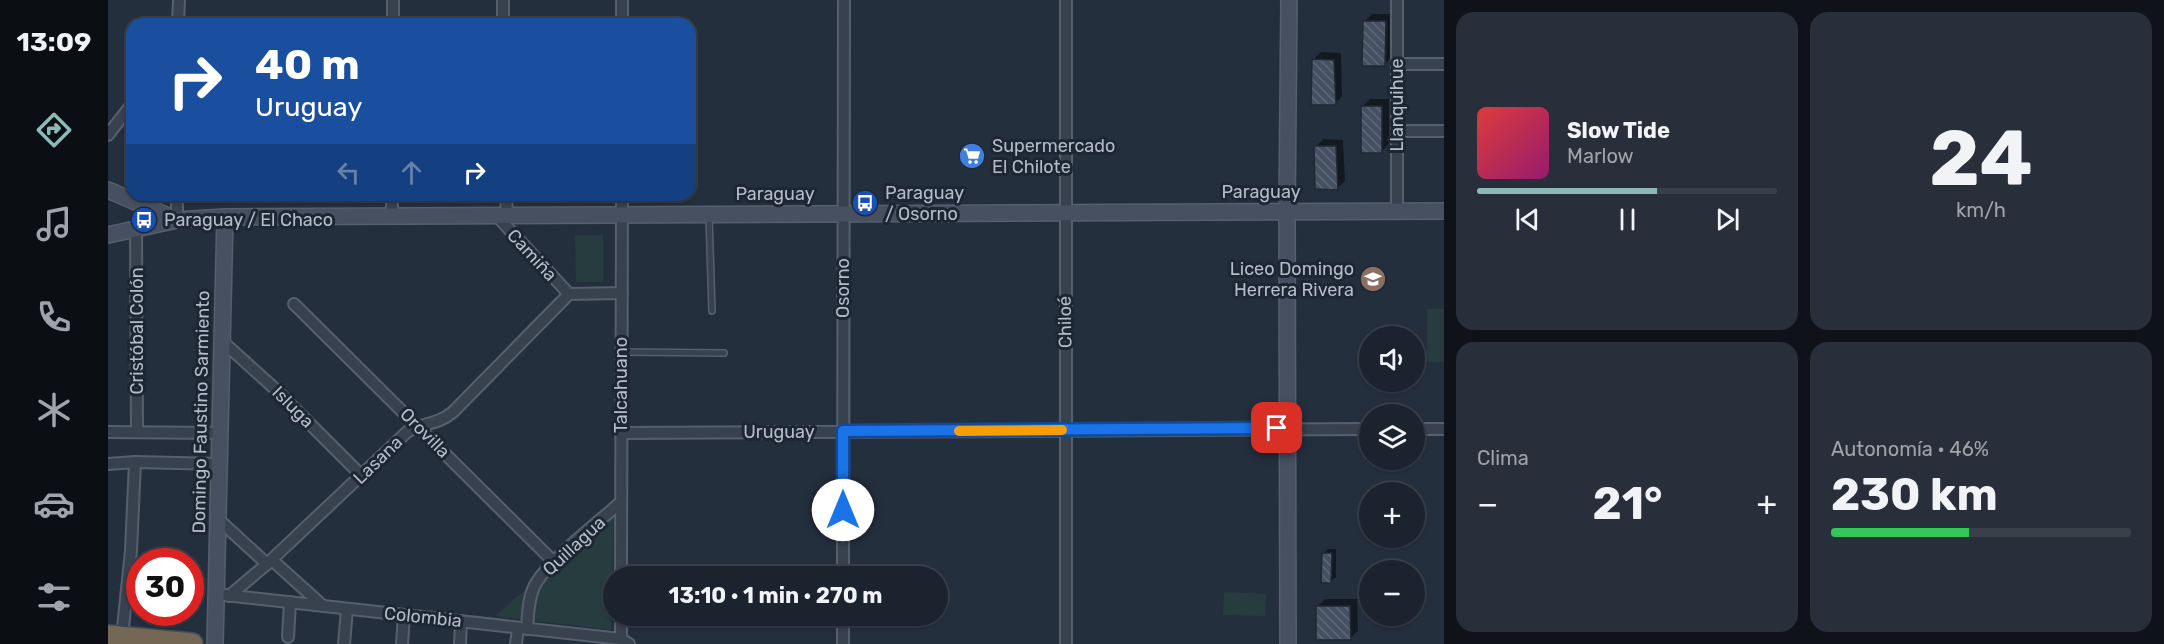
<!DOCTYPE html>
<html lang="es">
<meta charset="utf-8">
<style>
:root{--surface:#1b232e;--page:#282f3a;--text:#f1f3f6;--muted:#a0a4aa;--line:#39404a;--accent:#8bbbb9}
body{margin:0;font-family:Rubik,sans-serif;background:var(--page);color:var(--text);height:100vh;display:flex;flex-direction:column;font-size:22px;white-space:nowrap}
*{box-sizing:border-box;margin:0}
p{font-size:20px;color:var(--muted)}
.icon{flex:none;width:33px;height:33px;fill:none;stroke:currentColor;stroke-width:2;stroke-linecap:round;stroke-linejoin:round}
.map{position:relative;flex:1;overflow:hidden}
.drawer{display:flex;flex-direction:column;gap:12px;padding:12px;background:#0f1319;width:720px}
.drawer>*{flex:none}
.hud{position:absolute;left:18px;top:18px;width:570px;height:183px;border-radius:18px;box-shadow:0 2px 4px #0004,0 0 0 2px var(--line);background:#1a4fa0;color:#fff;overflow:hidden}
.controls{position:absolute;left:1251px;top:326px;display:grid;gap:12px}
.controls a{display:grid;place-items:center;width:66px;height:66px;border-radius:50%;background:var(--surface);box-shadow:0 2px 4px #0004,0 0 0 2px var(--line);font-size:30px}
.speed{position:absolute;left:18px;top:548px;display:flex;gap:12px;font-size:30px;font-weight:700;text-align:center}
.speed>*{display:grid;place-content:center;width:78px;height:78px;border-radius:50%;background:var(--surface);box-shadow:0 2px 4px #0004,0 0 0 2px var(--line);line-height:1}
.speed .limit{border:9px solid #d22;background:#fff;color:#111}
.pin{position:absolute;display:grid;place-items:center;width:51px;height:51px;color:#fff;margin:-26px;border-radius:12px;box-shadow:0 3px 9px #0006}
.me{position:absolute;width:66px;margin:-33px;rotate:0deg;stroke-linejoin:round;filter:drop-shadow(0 0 4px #0008)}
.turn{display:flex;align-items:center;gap:21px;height:126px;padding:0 30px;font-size:27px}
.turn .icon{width:78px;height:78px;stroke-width:2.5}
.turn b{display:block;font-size:42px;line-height:51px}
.lanes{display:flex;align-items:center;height:57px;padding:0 30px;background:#0003;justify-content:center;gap:30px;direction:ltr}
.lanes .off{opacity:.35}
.big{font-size:45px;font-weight:700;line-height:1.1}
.drawer .card{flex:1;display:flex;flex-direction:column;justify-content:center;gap:9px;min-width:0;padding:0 21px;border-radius:18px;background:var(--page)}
.drawer .dial{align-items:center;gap:0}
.dial b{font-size:78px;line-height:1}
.song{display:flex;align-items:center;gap:18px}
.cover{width:72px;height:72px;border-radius:9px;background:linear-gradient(135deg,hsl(0 70% 55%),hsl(320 70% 35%))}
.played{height:6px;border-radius:3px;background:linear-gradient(90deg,var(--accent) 60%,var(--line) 60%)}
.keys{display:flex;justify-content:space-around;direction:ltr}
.heat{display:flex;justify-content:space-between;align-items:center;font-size:33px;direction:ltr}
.charge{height:9px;border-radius:4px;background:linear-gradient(90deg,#34c759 46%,var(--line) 0)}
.drawer .tiles{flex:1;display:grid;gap:12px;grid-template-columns:repeat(2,1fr)}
.trip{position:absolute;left:495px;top:566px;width:345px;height:60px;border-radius:30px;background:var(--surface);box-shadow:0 2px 4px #0004,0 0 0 2px var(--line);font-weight:700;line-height:60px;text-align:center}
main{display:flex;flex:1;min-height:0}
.menu{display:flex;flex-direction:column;width:108px;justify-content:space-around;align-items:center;background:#0b0e12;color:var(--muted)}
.menu .icon{width:42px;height:42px}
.menu .current{color:var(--accent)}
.menu b{font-size:27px;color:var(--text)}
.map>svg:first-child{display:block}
</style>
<main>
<nav class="menu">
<b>13:09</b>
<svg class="icon current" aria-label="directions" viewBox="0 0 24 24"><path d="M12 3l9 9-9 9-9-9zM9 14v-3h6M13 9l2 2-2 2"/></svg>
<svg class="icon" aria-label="music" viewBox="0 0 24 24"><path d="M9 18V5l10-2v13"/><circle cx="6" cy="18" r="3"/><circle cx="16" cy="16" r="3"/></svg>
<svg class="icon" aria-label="phone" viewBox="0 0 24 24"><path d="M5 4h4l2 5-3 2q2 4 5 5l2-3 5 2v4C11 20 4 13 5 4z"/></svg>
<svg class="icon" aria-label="climate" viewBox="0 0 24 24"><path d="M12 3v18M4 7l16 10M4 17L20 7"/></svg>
<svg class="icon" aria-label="car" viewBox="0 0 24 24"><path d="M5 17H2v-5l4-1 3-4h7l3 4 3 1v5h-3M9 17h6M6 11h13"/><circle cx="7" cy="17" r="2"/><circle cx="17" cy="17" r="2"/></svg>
<svg class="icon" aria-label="filters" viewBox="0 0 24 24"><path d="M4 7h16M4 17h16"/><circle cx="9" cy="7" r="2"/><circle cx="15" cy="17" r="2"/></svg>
</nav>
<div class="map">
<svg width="1336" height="644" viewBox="0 0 1336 644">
<defs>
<pattern id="building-back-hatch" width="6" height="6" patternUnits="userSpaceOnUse" patternTransform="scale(1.5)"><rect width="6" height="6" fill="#455162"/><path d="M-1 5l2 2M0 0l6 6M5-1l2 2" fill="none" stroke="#5d6877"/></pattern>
</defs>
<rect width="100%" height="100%" fill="#242f3e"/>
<g fill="#263c3f">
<path d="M 467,235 L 495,235 L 495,282 L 468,282 Z"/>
<rect x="1319" y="309" width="17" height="53"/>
<path d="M 506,512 L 503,630 L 387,616 Z"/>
<path d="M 1116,592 L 1158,594 L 1157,616 L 1115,615 Z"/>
</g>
<g fill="#0007">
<path d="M 1264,14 L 1285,14 L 1284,57 L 1276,65 L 1257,21 Z"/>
<path d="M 1213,52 L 1233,53 L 1234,96 L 1227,104 L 1205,60 Z"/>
<path d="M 1262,99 L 1281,99 L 1281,144 L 1274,151 L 1255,106 Z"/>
<path d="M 1215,139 L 1235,140 L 1237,181 L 1229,188 L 1208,147 Z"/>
<path d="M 1220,549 L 1228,549 L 1228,577 L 1223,581 L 1215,554 Z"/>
<path d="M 1217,599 L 1249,599 L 1250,631 L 1242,638 L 1209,607 Z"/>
</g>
<g fill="url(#building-back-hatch)" stroke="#1f2835" stroke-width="1.5">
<path d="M 1255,21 L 1278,21 L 1277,66 L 1254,66 Z"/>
<path d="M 1204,59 L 1226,60 L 1228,105 L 1203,105 Z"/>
<rect x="1253" y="106" width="21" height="47"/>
<path d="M 1206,146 L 1228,146 L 1230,190 L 1207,189 Z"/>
<path d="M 1214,553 L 1224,553 L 1223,583 L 1213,583 Z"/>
<path d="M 1208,606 L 1242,606 L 1243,640 L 1208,640 Z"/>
</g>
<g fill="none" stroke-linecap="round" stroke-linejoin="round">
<g stroke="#565f6c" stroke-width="8">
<g id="lane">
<path d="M 601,216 L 604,311"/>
<path d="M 513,352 L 616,353"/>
</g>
</g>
<g stroke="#565f6c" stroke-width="14">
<g id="street">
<path d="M 395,0 L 395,24"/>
<path d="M 70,24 L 71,0"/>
<path d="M 285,24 L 285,0"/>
<path d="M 514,24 L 514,0"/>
<path d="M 1289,64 L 1336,64"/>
<path d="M 1289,131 L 1336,131"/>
<path d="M 0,135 L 24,104"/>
<path d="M 398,195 L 399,215"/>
<path d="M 1289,211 L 1289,0"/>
<path d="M 388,215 L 461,294"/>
<path d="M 284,216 L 284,195"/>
<path d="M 69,220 L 69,195"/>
<path d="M 28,229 L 29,432"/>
<path d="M 186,304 L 446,562"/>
<path d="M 114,341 L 165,387 L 254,476"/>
<path d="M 1306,429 L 1336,429"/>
<path d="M 0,432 L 112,433"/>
<path d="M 513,433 L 1262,429"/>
<path d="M 0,464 L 27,462 L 112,464"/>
<path d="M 110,519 L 159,564"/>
<path d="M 164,560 L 215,606"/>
<path d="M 513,576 L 514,195"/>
<path d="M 735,576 L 736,0"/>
<path d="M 117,595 L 513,639 L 521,644"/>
<path d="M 121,596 L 159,564 L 299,432 C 314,422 328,426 345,412 L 461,294 L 514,293"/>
<path d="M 735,615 L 735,644"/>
<path d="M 419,629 C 420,615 420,600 426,587 C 437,563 492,521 513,502"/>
<path d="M 14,637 L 23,551 L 27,462"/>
<path d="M 180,637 L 182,602"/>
<path d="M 513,639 L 513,615"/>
<path d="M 236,644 L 239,609"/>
<path d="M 294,644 L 296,615"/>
<path d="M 352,644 L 353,622"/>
<path d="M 408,644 L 410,628"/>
<path d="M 958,644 L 958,0"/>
</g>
</g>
<g stroke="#565f6c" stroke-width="18">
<g id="secondary">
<path d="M 0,190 L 69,220"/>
<path d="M 0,235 L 69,220 L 117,217 L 1336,211"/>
<path d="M 107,644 L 117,217"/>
<path d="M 1180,644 L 1179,211 L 1181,0"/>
</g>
</g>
<g stroke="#434c59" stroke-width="24">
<path id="highway" d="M 0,636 L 84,644"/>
</g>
<use href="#lane" stroke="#38414e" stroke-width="5"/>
<use href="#street" stroke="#38414e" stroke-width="10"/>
<use href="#secondary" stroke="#465061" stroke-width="15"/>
<use href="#highway" stroke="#746855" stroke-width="21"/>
</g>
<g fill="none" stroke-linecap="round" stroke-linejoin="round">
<g stroke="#114b97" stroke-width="15">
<path id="route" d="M 735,510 L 735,431 L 1169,428"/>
</g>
<use href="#route" stroke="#1a73e8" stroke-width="10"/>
<path stroke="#f59e0b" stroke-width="10" d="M 851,431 L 954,430"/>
</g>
<defs>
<g id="supermarket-disc" transform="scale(1.35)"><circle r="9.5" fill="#3f7fe0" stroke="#1d2633"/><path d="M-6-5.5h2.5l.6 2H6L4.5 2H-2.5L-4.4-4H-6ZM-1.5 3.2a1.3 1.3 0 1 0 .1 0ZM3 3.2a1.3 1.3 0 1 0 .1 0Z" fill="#fff"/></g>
<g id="bus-disc" transform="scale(1.35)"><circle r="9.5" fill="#1a4fb4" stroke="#1d2633"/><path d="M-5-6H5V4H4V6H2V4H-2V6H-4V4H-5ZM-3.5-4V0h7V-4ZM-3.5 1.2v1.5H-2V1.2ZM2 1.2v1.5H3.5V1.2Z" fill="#fff"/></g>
<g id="school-disc" transform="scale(1.35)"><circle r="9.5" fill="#8d6e63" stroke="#1d2633"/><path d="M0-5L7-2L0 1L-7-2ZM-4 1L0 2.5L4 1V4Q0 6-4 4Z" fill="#fff"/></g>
</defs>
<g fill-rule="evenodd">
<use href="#supermarket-disc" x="864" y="156"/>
<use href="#bus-disc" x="757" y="203"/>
<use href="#bus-disc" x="36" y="220"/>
<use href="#school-disc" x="1265" y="279"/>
</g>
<g text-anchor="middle" stroke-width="6" stroke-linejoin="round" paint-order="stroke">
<g font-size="18" fill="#b4bcc9" stroke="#1d2633">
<text transform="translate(1289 105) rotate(-90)" y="6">Llanquihue</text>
<text x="1153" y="198">Paraguay</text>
<text x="667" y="200">Paraguay</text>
<text transform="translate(424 255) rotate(47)" y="6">Camiña</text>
<text transform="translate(735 288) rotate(-90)" y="6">Osorno</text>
<text transform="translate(957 322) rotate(-91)" y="6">Chiloé</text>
<text transform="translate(29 331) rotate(-90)" y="6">Cristóbal Colón</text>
<text transform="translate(513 385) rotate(-90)" y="6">Talcahuano</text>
<text transform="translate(185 407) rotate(45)" y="6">Isluga</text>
<text transform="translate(93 412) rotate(-89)" y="6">Domingo Faustino Sarmiento</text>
<text x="671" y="438">Uruguay</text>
<text transform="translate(317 433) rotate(45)" y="6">Orovilla</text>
<text transform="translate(270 460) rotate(-44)" y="6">Lasana</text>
<text transform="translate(466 546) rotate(-43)" y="6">Quillagua</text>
<text transform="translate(315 617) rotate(6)" y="6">Colombia</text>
</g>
<g font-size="18" fill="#b4bcc9" stroke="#1d2633" text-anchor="start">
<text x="884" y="152">Supermercado<tspan x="884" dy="21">El Chilote</tspan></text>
<text x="777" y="199">Paraguay<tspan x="777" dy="21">/ Osorno</tspan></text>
<text x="56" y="226">Paraguay / El Chaco</text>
<text x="1246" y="275" text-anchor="end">Liceo Domingo<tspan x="1246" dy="21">Herrera Rivera</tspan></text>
</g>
</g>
</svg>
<div class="controls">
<a><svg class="icon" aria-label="sound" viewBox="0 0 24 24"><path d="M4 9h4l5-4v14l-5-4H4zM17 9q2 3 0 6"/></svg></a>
<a><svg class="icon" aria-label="layers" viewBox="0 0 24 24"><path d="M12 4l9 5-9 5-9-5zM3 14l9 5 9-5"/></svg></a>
<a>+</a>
<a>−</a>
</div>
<div class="speed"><div class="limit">30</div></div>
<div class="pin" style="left:1169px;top:428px;background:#d93025"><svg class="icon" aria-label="arrive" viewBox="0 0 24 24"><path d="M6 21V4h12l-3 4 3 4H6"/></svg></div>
<svg class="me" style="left:735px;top:510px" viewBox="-20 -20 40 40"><circle r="19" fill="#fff"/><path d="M0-13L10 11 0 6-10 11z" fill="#1a73e8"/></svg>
<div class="trip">13:10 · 1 min · 270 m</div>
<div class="hud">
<div class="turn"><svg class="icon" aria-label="right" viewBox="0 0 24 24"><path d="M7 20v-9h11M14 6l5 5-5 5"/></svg><div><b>40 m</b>Uruguay</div></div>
<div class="lanes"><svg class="icon off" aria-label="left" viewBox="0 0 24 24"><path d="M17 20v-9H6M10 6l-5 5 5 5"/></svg><svg class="icon off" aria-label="ahead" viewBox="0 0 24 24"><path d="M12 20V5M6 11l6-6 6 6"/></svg><svg class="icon" aria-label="right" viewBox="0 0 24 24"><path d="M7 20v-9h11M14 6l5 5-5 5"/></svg></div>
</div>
</div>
<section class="drawer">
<div class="tiles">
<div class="card">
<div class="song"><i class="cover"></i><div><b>Slow Tide</b><p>Marlow</p></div></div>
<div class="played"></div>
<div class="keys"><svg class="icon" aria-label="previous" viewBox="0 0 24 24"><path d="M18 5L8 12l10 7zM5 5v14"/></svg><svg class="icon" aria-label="pause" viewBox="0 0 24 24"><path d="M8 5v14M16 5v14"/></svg><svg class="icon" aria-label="next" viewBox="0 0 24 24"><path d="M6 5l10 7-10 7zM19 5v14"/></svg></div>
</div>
<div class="card dial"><b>24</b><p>km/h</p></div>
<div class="card"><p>Clima</p>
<div class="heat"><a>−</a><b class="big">21°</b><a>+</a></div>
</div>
<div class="card"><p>Autonomía · 46%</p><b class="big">230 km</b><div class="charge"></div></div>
</div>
</section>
</main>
